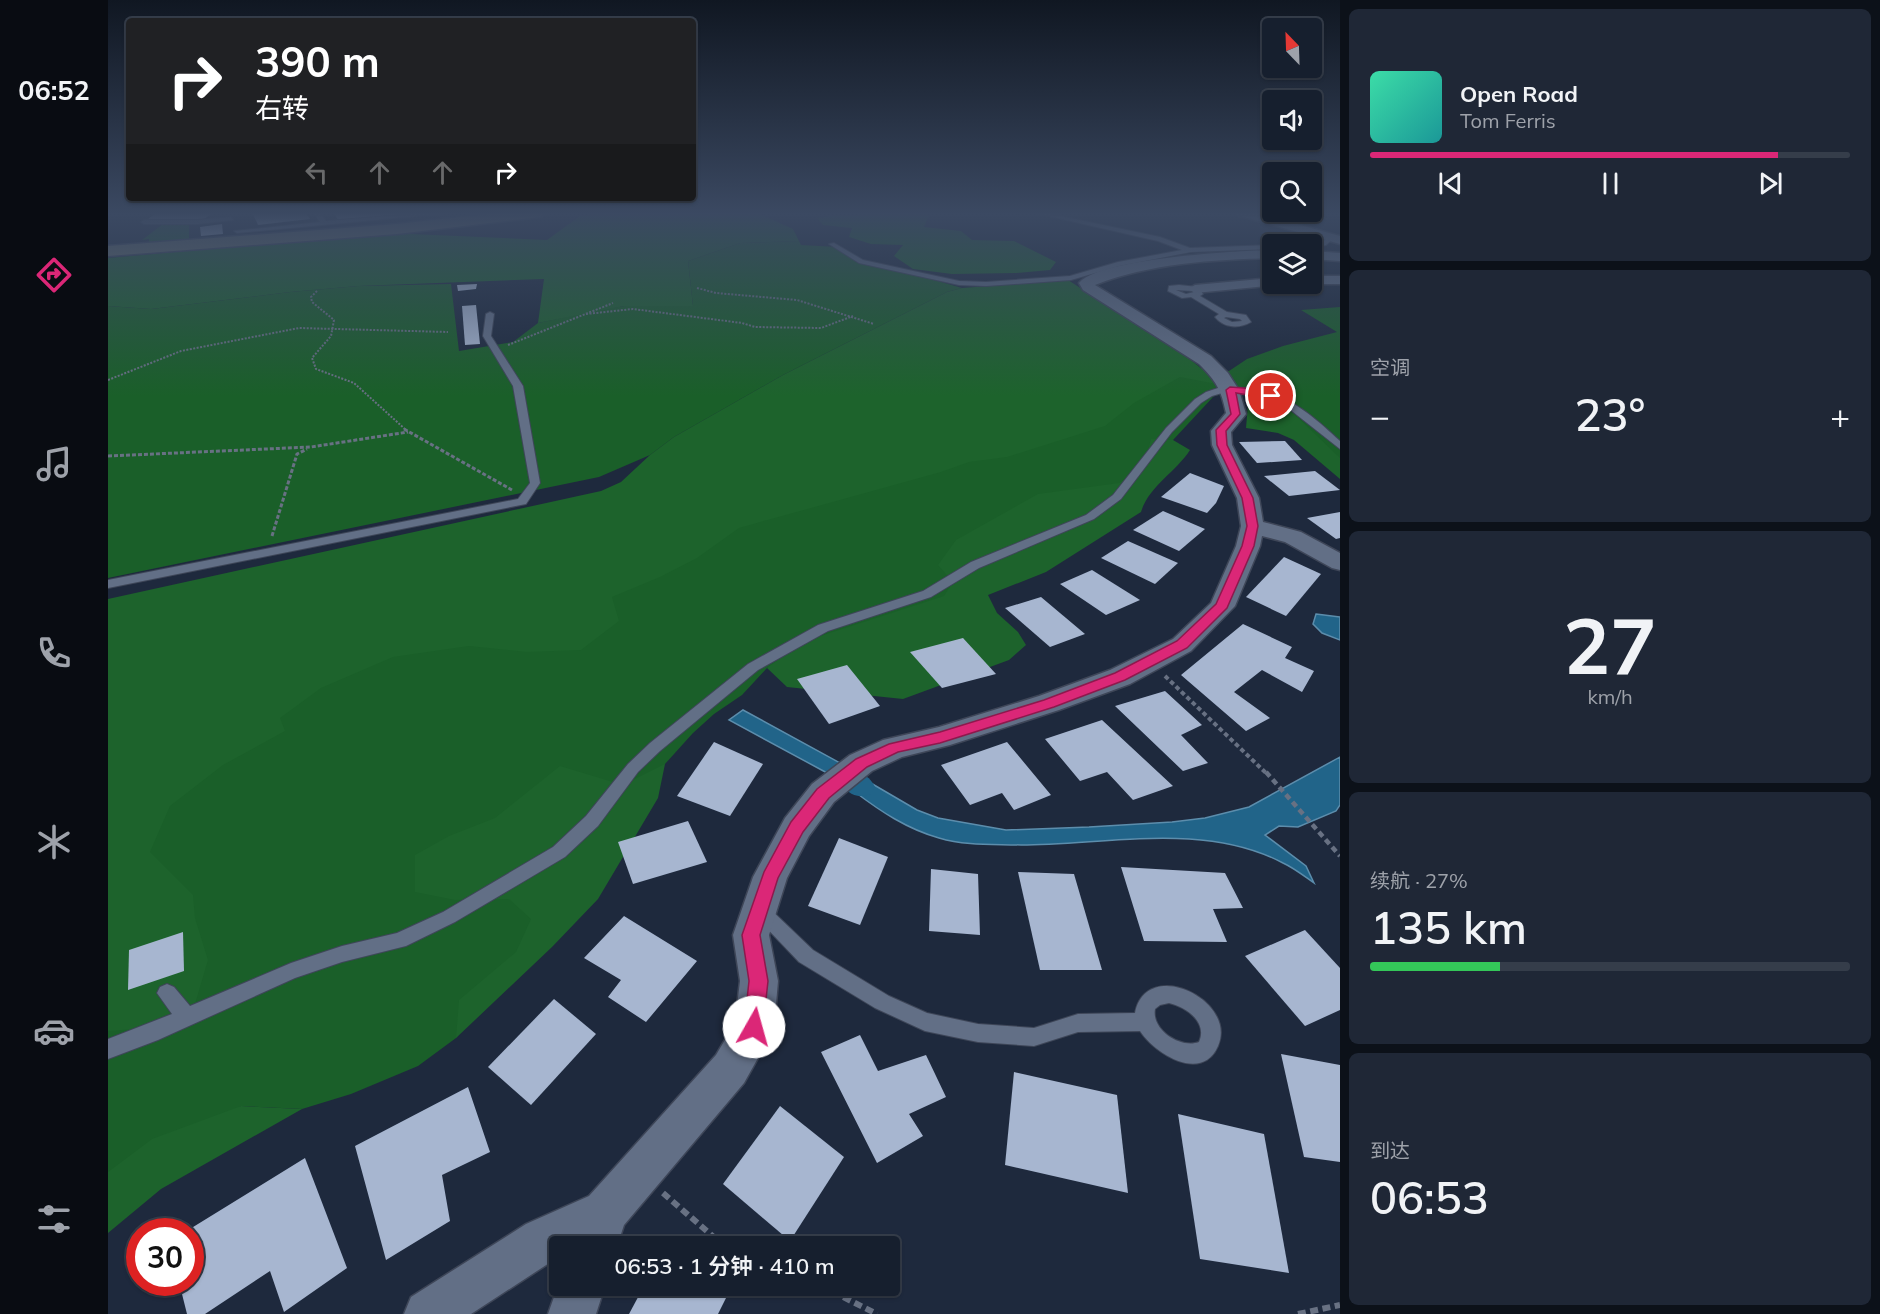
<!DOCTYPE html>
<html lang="zh">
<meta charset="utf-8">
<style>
:root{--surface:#161f2e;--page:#1f2736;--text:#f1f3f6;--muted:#9ea2aa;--line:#353d4a;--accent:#db2777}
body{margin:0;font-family:Mulish,"Noto Sans SC",sans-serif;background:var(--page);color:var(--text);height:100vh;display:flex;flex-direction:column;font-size:22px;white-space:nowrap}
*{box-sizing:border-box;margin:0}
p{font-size:20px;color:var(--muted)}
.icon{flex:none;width:33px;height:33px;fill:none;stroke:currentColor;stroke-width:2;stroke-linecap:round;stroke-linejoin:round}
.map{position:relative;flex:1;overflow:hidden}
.side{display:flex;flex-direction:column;gap:9px;padding:9px;background:#0c1119;width:540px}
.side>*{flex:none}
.top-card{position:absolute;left:18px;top:18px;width:570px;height:183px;border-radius:6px;box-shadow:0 2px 4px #0004,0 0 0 2px var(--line);background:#202124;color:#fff;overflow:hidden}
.needle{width:39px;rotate:337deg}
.controls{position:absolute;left:1154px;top:18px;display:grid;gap:12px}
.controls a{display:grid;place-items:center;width:60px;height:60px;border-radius:6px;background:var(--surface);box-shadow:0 2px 4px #0004,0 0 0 2px var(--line);font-size:30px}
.speed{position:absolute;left:18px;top:1218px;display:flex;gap:12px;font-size:30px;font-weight:700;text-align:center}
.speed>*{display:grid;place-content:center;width:78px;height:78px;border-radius:50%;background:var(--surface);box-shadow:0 2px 4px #0004,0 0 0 2px var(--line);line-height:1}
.speed .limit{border:9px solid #d22;background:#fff;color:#111}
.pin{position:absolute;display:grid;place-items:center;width:51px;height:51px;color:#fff;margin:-26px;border:3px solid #fff;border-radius:50%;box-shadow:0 2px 6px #0007}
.me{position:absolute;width:66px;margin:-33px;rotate:7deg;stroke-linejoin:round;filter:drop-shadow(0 0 4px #0008)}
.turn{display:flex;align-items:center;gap:21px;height:126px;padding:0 30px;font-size:27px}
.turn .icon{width:78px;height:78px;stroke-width:2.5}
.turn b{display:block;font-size:42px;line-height:51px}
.lanes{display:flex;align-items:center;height:57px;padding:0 30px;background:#0003;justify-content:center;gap:30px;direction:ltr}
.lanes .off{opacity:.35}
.big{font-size:45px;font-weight:600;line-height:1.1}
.side .card{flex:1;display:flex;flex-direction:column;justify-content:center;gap:9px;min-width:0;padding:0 21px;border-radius:9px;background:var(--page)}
.side .dial{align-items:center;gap:0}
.dial b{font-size:78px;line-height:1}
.song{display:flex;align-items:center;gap:18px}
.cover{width:72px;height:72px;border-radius:9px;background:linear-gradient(135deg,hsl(160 70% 55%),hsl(180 70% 35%))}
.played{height:6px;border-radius:3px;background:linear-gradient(90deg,var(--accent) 85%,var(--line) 85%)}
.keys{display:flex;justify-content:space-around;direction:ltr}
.heat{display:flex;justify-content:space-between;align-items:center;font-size:33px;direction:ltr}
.charge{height:9px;border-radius:4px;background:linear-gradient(90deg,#34c759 27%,var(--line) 0)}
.trip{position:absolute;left:441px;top:1236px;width:351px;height:60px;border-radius:6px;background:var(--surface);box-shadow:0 2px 4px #0004,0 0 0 2px var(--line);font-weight:600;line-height:60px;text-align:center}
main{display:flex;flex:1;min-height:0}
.menu{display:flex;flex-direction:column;width:108px;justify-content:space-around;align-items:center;background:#090c12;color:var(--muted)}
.menu .icon{width:42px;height:42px}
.menu .selected{color:var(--accent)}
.menu b{font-size:27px;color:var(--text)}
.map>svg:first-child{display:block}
</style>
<main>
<nav class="menu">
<b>06:52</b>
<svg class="icon selected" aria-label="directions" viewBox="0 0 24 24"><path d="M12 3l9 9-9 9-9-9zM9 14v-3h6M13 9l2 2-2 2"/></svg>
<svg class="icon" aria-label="music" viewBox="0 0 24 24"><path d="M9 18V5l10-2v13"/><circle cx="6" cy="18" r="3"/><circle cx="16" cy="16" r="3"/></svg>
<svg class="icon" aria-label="phone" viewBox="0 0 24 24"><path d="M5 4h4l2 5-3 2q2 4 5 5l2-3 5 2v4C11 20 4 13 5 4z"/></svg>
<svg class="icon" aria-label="climate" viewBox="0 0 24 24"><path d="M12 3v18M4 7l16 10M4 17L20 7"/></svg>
<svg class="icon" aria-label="car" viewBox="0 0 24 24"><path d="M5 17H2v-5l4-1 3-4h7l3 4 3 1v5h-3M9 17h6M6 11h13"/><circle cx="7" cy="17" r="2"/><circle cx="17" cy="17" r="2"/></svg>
<svg class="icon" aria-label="filters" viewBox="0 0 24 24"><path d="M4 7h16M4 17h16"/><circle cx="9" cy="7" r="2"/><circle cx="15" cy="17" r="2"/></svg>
</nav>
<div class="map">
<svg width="1232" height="1314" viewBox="0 0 1232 1314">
<rect width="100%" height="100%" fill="#1e293d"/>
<g fill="#1a5f29">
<path d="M 55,224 L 81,224 L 81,239 L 41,243 L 41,239 L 34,240 Z"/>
<path d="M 691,241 L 693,245 L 729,247 L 753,259 L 854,288 L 839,292 L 675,375 L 566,437 L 542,455 L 491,477 L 0,578 L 0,306 L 43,309 L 182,292 L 250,286 L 343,284 L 351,351 L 405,342 L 430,323 L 490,310 L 516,306 L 585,306 L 580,261 L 632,243 Z"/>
<path d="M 1232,307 L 1232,467 L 1141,393 L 1133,390 L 1106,396 L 1065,440 L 1059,454 L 873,585 L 659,668 L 634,695 L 606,714 L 585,733 L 557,764 L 348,1038 L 310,1066 L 243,1094 L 194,1109 L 133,1106 L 0,1199 L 0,823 L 216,654 L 1063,365 L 1121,371 L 1139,359 L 1175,346 L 1229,332 L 1193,310 Z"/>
</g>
<g fill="#1d632c">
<path d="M 497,212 L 657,212 L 652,214 L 685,229 L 691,241 L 632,243 L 580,261 L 585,306 L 516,306 L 430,323 L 436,279 L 250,286 L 182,292 L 43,309 L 0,306 L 0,258 L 280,233 L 439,240 L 472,216 Z"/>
<path d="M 789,212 L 809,212 L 821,215 L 816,227 L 853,231 L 864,240 L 906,241 L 948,262 L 942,270 L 909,273 L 844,274 L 805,269 L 786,256 L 795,245 L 763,244 L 741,237 L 744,228 L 715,225 L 709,218 C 735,213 761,217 789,212 Z"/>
<path d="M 960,280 L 1083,360 L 1100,374 L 1108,384 L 1072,377 L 1026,403 L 997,426 L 899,457 L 861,462 L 833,472 L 631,528 L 589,558 L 552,577 L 504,597 L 511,621 L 473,650 L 419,652 L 361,646 L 285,657 L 213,688 L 172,718 L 177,731 L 115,765 L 62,806 L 42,852 L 85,895 L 87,918 L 100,960 L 87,1004 L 28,1029 L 0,1031 L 0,599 L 493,491 L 513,482 L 542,455 L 566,437 L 675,375 L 839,292 L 854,288 Z"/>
<path d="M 1141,393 L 1183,411 L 1232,458 L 1232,479 L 1186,440 L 1170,433 L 1138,428 Z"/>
<path d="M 1043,439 L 1065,440 L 1082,450 C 1068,472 1041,486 1033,512 L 938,572 L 880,595 L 889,613 L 910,632 L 918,645 L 901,660 L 795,699 L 679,687 L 659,668 L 694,642 L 836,596 L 845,582 L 830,565 L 848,540 L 930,494 L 1011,483 L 1024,476 L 1039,454 Z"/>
<path d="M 557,764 L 550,798 L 490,899 L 444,947 L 348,1038 L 351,1000 L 408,952 L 423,919 L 401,899 L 347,900 L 307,892 L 307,855 L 341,836 L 387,818 L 452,766 L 515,785 Z"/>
<path d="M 133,1106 L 194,1109 L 53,1189 L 0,1233 L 0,1172 L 44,1139 Z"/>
</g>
<g fill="#216489" stroke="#5c8dac" stroke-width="1.5">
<path d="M 1208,614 L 1232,617 L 1232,640 L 1214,633 L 1205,624 Z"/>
<path d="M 635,710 L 734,764 L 721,774 L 621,720 Z"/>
<path d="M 1232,757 L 1232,805 L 1228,811 L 1190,827 L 1171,826 L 1157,835 L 1198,866 L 1206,883 C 1196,876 1186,868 1175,863 C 1096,821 997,845 913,845 C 885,844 858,846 831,838 C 799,829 772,811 747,792 L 761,782 L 809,810 L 830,818 L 898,830 L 981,827 L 1064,822 L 1097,818 L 1141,807 Z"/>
</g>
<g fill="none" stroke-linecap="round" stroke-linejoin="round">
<path fill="#216489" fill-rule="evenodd" d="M 746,771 C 756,774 762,777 767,787 L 763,794 C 748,799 739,794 732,781 L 736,774 Z"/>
</g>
<g fill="#a7b6d0">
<path d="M 144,212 L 197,212 L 202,219 L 150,225 Z"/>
<path d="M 225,212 L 303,212 L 303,213 L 231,221 Z"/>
<path d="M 47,214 L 103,214 L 96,219 L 40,219 Z"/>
<path d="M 114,224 L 115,234 L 93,236 L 92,227 Z"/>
<path d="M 369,284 L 368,289 L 350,291 L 349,285 Z"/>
<path d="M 368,305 L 372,344 L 357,345 L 354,306 Z"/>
<path d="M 1177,441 L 1194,460 L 1149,463 L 1131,442 Z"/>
<path d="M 1207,471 L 1232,490 L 1181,496 L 1156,476 Z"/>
<path d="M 1082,473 L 1116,486 L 1108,503 L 1099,513 L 1053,497 Z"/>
<path d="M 1055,511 L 1097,529 L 1071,551 L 1025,530 Z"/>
<path d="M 1232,512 L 1232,538 L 1228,539 L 1199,518 Z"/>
<path d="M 1020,541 L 1070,563 L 1047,584 L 993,558 Z"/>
<path d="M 1176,557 L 1213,574 L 1178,616 L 1138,597 Z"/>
<path d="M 984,570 L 1032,600 L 998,615 L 952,584 Z"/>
<path d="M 933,597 L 977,634 L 942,647 L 897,608 Z"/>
<path d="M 1135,624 L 1184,647 L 1177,658 L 1206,671 L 1194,692 L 1154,670 L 1126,692 L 1162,718 L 1138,731 L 1073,675 Z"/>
<path d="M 855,638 L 888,674 L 834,688 L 802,652 Z"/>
<path d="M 739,665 L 772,706 L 721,724 L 689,679 Z"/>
<path d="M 1057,691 L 1094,725 L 1073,735 L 1100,763 L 1075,771 L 1007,706 Z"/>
<path d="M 994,720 L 1065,786 L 1025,800 L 999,772 L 972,781 L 937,739 Z"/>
<path d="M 606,742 L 655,764 L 622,816 L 569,796 Z"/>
<path d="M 899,742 L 943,795 L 906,810 L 894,793 L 862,805 L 833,765 Z"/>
<path d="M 580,821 L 599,862 L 525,884 L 510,842 Z"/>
<path d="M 731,838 L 780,857 L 752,925 L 700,906 Z"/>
<path d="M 1013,867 L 1117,873 L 1135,908 L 1105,909 L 1119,942 L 1036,941 Z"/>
<path d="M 823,869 L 870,874 L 872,935 L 821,931 Z"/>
<path d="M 910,872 L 966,874 L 994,970 L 932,970 Z"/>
<path d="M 516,916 L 589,961 L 538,1022 L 500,997 L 513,980 L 476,958 Z"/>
<path d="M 1197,930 L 1232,968 L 1232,1010 L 1197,1026 L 1137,956 Z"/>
<path d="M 75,932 L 76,971 L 20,990 L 21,950 Z"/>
<path d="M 446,999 L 488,1034 L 423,1105 L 380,1067 Z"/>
<path d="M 752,1035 L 770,1071 L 818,1055 L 838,1097 L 801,1114 L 815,1136 L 769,1163 L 713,1052 Z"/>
<path d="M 1173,1054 L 1232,1065 L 1232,1162 L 1196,1157 Z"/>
<path d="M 906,1072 L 1009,1095 L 1020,1193 L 897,1165 Z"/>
<path d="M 360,1087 L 382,1152 L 334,1175 L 342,1221 L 278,1260 L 247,1146 Z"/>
<path d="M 672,1106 L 736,1157 L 682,1241 L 615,1184 Z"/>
<path d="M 1070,1114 L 1156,1134 L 1181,1273 L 1092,1259 Z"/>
<path d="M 197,1158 L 239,1268 L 176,1312 L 162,1271 L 97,1314 L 79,1314 L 71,1282 L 82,1282 L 82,1232 L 77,1232 Z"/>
<path d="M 536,1286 L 611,1286 L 621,1292 L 610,1314 L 521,1314 Z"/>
</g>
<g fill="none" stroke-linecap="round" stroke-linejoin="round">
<g stroke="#3e4658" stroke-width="2">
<g id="lane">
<path d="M 205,212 L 211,212 L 218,221 L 330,212 L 349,212 L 129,233 L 126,231 L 212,222 Z"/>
<path d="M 923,212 L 933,212 L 1052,237 L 1082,248 L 1164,245 L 1164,249 L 1083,252 L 1011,266 L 963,280 L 878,286 L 851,285 L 751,263 L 721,244 L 726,243 L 755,260 L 851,281 L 878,282 L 962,276 L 1010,262 L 1074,250 L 1050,241 Z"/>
<path d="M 123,217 L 125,220 L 89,224 L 36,224 L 33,222 L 36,220 L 89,220 Z"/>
<path d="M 1221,237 L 1226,238 L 1218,245 L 1203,248 L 1203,244 L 1201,244 L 1214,242 Z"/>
<path d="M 1071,285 L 1090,287 L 1095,294 L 1092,296 L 1119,312 L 1138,315 L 1143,322 C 1131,329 1116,328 1107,317 L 1111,314 L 1083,297 L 1074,298 L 1060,291 L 1061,286 ZM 1068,290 L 1085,291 L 1086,292 L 1078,294 ZM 1118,317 L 1132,319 L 1134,321 L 1124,322 L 1116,318 Z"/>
<path d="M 382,312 L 386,314 L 383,336 L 415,386 L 432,483 L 418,504 L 0,588 L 0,580 L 410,499 L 422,483 L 405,386 L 375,336 L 378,314 Z"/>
<path d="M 1113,387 C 1125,388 1138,387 1150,390 C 1183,396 1208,419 1232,441 L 1232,449 L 1175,404 L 1148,395 L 1114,393 L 1104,396 L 1093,403 L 1064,432 L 1013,499 L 986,519 L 871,568 L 823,597 L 720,631 L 650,670 L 552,751 L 530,772 L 490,826 L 457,857 L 347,922 L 298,946 L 234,962 L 187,978 L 50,1040 L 0,1059 L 0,1039 L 64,1014 L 49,993 L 52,987 L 59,984 L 66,987 L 82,1006 L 183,963 L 234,946 L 289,933 L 335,912 L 445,847 L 478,816 L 520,764 L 542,743 L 640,664 L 710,625 L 815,591 L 863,562 L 978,515 L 1005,495 L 1058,428 L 1087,399 L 1098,392 Z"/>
<path d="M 653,903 L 659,906 L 705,950 L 781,996 L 819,1013 L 870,1024 L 926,1028 L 970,1014 L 1027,1013 C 1038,956 1130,1000 1110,1046 C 1094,1083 1047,1054 1032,1031 L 970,1032 L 926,1046 L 870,1042 L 817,1031 L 767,1008 L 691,962 L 647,916 L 644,911 L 647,906 ZM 1061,1003 C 1078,1007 1100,1022 1091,1042 C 1073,1049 1043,1030 1047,1009 L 1052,1005 Z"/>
</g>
</g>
<g stroke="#3e4658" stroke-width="3">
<g id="street">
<path d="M 1127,212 L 1145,212 L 1232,236 L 1232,244 L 1129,215 Z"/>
<path d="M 1164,250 L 1164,258 C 1104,260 1043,263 987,285 L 1103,356 L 1120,373 L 1131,390 L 1138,414 L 1123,432 L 1124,445 L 1151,498 L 1155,522 L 1193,532 L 1232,553 L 1232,570 L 1224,568 L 1177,542 L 1154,536 L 1152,546 L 1127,606 L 1083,651 L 1022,684 L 951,710 L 842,745 L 794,757 L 764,771 L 726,802 L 701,836 L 679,878 L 661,935 L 670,981 L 666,1027 L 660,1040 L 636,1083 L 516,1225 L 509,1246 L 452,1246 L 452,1256 L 363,1314 L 296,1314 L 303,1297 L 418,1224 L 481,1196 L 608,1055 L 627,1023 L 632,981 L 625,935 L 645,877 L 677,818 L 704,784 L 742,755 L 775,740 L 831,727 L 931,696 L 1002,670 L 1065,639 L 1103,603 L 1128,546 L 1133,526 L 1129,498 L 1104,445 L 1103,431 L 1118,413 C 1113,389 1108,381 1091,364 L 975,290 L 971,283 C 992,258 1128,251 1164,250 Z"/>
<path d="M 1203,251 L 1232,253 L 1232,261 L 1203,259 Z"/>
<path d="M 1203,276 L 1232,276 L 1232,284 L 1199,284 L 1203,284 Z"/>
<path d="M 1164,278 L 1164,284 L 1170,284 L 1169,285 L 1087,293 L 1080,289 L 1087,285 Z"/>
<path d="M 452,1280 L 452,1286 L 497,1286 L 488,1314 L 440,1314 Z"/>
</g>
</g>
<g stroke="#3e4658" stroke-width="3">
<path id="secondary" d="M 397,212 L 440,212 L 432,217 L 289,234 L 0,256 L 0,246 L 289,224 Z"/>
</g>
<g stroke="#687183" stroke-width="2" stroke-dasharray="2 1.5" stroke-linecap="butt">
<path d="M 589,288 L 608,293 L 689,300 L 766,324"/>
<path d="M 209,291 L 203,297 L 204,302 L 226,320 L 223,336 L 204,358 L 208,369 L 246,383 L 298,430"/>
<path d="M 478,314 L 525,309 L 634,323 L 647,327 L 713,328 L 745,316"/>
<path d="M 400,345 L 505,303"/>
<path d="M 0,380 L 73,351 L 191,328 L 340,332"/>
</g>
<g stroke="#687183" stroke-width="3" stroke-dasharray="4 2" stroke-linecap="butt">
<path d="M 296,429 L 404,490"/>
<path d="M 0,456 L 203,447 L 300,432"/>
<path d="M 164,536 L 189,454 L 199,449"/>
</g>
<path stroke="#687183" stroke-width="4" stroke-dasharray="4.5 3" stroke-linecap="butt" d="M 1057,676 L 1159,774"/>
<path stroke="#687183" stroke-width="4.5" stroke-dasharray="6 4" stroke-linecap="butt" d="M 1158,772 L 1232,856"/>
<g stroke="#687183" stroke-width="6" stroke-dasharray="8 4.5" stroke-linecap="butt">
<path d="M 555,1193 L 616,1246"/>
<path d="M 713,1286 L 769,1314"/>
<path d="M 1190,1314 L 1232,1305"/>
</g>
<use href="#lane" fill="#626f86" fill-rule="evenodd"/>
<use href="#street" fill="#626f86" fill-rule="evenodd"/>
<use href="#secondary" fill="#6d756d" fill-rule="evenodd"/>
</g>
<linearGradient id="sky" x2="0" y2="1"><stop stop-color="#101722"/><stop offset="0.54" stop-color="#3b4962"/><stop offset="1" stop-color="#3b4962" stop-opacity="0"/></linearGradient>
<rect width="1232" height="396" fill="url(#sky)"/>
<path fill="#db2777" stroke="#8e194d" stroke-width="1.5" d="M 1122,387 L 1149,389 L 1168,396 L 1163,399 L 1128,393 L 1132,414 L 1118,431 L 1119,445 L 1145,498 L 1150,526 L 1146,546 L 1119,608 L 1079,648 L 1017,680 L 946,707 L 832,743 L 790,752 L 759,767 L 721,798 L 695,832 L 670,878 L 652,935 L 660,981 L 655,1027 L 653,1033 L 646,1036 L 639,1033 L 636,1027 L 641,981 L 634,935 L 656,872 L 683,822 L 709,789 L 748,759 L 781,744 L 832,732 L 936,700 L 1007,673 L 1069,641 L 1108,604 L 1134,546 L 1139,526 L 1134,498 L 1109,445 L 1108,430 L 1123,414 L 1118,390 Z"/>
</svg>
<div class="controls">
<a><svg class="needle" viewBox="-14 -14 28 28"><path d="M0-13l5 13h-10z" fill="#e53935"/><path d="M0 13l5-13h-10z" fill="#9ea2aa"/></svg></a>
<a><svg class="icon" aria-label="sound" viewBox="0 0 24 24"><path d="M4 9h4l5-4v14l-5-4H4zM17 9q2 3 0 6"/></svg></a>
<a><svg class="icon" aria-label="search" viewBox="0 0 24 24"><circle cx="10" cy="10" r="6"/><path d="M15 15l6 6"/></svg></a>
<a><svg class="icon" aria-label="layers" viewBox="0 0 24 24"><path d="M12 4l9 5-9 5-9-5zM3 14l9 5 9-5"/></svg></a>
</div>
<div class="speed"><div class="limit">30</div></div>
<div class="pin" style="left:1163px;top:396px;background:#d93025"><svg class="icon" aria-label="arrive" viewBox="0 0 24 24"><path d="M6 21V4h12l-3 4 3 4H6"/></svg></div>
<svg class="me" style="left:646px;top:1027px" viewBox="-20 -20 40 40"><circle r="19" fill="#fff"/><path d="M0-13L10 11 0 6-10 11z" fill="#db2777"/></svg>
<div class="trip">06:53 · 1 分钟 · 410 m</div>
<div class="top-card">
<div class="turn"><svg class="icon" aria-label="right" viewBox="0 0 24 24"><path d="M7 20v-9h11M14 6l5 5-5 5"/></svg><div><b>390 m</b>右转</div></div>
<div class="lanes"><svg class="icon off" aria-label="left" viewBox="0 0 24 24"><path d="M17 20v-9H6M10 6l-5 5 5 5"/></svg><svg class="icon off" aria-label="ahead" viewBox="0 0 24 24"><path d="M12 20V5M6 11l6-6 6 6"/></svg><svg class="icon off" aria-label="ahead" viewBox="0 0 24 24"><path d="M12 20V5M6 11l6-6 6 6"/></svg><svg class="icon" aria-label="right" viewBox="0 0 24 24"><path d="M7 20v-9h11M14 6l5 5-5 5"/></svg></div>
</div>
</div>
<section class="side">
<div class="card">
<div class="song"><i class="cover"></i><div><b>Open Road</b><p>Tom Ferris</p></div></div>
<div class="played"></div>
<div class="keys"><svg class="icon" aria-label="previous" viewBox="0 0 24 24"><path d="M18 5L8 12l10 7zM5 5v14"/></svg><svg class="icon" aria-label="pause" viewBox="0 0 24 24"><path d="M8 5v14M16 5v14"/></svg><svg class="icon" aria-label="next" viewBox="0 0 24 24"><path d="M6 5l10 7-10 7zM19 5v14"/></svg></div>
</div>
<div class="card"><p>空调</p>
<div class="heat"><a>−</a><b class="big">23°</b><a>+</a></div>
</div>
<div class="card dial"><b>27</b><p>km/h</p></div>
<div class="card"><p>续航 · 27%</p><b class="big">135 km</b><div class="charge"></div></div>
<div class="card"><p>到达</p><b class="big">06:53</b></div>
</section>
</main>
